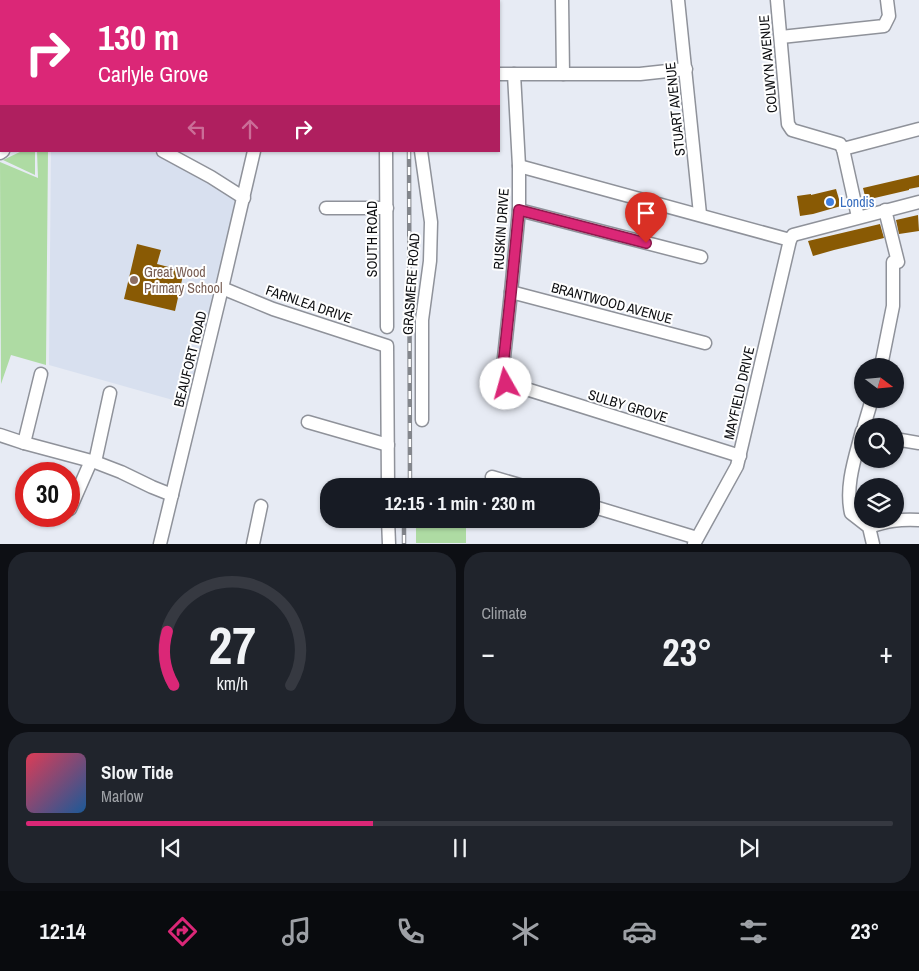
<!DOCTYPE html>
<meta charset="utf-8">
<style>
:root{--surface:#171b24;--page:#20242c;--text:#f1f3f6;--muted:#9ea1a6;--line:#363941;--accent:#db2777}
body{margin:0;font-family:"Archivo Narrow",sans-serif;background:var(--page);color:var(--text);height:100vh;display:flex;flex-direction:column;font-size:19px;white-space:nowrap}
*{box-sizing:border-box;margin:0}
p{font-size:16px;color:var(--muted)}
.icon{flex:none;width:28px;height:28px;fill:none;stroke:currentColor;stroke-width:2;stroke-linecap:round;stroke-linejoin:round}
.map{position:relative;height:544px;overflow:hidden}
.panel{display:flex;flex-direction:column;gap:8px;padding:8px;background:#0d0f14;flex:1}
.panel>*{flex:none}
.hud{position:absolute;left:0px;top:0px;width:500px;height:152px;box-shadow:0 1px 4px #0004;background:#db2777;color:#fff;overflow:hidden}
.needle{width:32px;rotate:106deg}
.tools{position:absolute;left:854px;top:358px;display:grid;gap:10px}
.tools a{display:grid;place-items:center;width:50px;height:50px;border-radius:50%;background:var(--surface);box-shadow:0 1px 4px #0004;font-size:25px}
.speed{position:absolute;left:15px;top:462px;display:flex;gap:10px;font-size:25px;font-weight:700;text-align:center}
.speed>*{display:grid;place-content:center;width:65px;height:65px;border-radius:50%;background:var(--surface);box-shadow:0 1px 4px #0004;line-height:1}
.speed .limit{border:8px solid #d22;background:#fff;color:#111}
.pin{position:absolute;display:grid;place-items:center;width:42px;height:42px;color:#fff;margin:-51px -21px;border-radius:50% 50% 50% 0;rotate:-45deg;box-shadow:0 0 5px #0007}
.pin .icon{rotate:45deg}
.me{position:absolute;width:55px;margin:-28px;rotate:353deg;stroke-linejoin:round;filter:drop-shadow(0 0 4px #0008)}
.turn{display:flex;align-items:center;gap:18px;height:105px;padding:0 15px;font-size:22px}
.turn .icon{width:65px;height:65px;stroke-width:2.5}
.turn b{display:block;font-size:35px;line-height:42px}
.lanes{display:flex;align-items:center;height:48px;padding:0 15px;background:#0003;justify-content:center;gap:25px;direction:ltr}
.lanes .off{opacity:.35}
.big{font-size:38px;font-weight:700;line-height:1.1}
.panel .card{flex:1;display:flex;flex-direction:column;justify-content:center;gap:8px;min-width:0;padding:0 18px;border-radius:20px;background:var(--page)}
.panel .dial{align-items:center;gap:0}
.dial svg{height:130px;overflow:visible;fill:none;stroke:var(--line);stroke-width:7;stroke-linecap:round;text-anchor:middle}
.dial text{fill:var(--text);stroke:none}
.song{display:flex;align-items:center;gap:15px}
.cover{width:60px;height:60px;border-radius:8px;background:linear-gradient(135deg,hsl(350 70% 55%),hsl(210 70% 35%))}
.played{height:5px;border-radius:2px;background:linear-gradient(90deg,var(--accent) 40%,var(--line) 40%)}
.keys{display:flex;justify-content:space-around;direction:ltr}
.heat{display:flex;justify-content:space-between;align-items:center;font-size:28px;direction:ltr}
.panel .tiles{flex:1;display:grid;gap:8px;grid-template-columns:1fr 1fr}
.card:last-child{grid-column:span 2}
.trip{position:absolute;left:320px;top:478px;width:280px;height:50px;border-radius:20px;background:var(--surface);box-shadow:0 1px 4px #0004;font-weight:700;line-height:50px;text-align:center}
.tab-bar{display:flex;height:80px;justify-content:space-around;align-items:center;background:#090b0e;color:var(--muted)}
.tab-bar .icon{width:35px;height:35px}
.tab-bar .on{color:var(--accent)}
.tab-bar b{font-size:22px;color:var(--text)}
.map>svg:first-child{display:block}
</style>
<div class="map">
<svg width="919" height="544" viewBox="0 0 919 544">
<rect width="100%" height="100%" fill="#e7ebf4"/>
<path fill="#d8e0ef" d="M 51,151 L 150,151 L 182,164 L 241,196 L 187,404 L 49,365 Z"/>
<g fill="#aedba3">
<path d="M 22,151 L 35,151 L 35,175 L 3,160 Z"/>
<path d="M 37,151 L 48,151 L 46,365 L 11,355 L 1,384 L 0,162 L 38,178 Z"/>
<rect x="416" y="519" width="50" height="24"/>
</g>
<g fill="#895a04">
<path d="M 919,175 L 919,187 L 909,189 L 909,190 L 866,200 L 863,188 Z"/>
<path d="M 836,189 L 841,206 L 813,214 L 800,216 L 797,196 L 811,194 L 811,195 Z"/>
<path d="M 918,215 L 919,231 L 899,234 L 896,220 Z"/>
<path d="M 880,224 L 884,238 L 834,250 L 813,256 L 808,241 Z"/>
<path d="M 137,244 L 161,250 L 157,264 L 184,271 L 175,311 L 124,299 Z"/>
</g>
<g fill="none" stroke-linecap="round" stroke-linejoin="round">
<g stroke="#8f929a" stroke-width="15">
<g id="minor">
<path d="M 262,0 L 262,1"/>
<path d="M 475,0 L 475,1"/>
<path d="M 562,0 L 563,74"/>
<path d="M 678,0 L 700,214"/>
<path d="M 777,0 L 788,124 L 792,130 L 840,144 L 843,149"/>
<path d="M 383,1 L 384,0"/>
<path d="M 781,37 L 884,26 L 889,16 L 887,0"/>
<path d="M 0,72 L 1,72"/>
<path d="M 499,74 L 640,74 L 686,69"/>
<path d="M 514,74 L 519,166 L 519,210 L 511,292 L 502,376 L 507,383 L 740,456"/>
<path d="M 843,149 L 919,129"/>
<path d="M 843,149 L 858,217"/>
<path d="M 163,151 L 211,177 L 244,198"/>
<path d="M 386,151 L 387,327"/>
<path d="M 421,151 L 431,222 L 430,261 L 422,320 L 422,420"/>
<path d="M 0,153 L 3,151"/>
<path d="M 519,166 L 790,240"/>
<path d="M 326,208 L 387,208"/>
<path d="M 519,210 L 701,257"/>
<path d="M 885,210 L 898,262"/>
<path d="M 222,288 L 273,309 L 387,346 L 388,486"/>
<path d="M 511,292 L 705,343"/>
<path d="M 881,366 L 893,306 L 893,262"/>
<path d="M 308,422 L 388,445"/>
<path d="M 864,426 L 872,399"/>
<path d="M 862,431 C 855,458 845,486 851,513 L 869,527 L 873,544"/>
<path d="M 0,435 L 24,443 L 95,462 L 121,472 L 152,487 L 172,495"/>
<path d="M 895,439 L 919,443"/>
<path d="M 24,443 L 41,374"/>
<path d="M 95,462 L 110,393"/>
<path d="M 492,477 L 523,486"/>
<path d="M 591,506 L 697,538"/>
<path d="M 70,509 L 91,461"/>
<path d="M 388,519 L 389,544"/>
<path d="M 869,527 C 888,521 898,519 919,520"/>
<path d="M 160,544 L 222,288 L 254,151"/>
<path d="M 253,544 L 261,506"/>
<path d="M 694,544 L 737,466 L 790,240 L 793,235 L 919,202"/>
</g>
</g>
<use href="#minor" stroke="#fff" stroke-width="12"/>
<g stroke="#83868c" stroke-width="4.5">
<g id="rail">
<path d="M 408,0 L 408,1"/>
<path d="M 409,151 L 410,486"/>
<path d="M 404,519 L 404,544"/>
</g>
</g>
<use href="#rail" stroke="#fff" stroke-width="2.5" stroke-dasharray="8" stroke-linecap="butt"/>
</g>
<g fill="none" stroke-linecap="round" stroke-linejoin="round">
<g stroke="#8e194d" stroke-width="12">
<path id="route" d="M 506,384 L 502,376 L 511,292 L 519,210 L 646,243"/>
</g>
<use href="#route" stroke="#db2777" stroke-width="9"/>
</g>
<circle fill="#3f7fe0" stroke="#fff" stroke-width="2" cx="830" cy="202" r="5"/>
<circle fill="#8d6e63" stroke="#fff" stroke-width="2" cx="134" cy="280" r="5"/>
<g text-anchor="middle" stroke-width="4" stroke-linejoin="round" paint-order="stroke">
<g font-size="14" fill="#0d0e11" stroke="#fff">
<text transform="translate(768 64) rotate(-95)" y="5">COLWYN AVENUE</text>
<text transform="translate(675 109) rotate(-96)" y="5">STUART AVENUE</text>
<text transform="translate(501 229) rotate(-86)" y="5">RUSKIN DRIVE</text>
<text transform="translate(372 239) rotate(-90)" y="5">SOUTH ROAD</text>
<text transform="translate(411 284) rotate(-86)" y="5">GRASMERE ROAD</text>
<text transform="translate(612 303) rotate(15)" y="5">BRANTWOOD AVENUE</text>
<text transform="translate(309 304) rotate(19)" y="5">FARNLEA DRIVE</text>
<text transform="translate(190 359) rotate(-76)" y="5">BEAUFORT ROAD</text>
<text transform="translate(739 393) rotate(-77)" y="5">MAYFIELD DRIVE</text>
<text transform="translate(628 406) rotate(17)" y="5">SULBY GROVE</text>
</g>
<g font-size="14" fill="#366cbe" stroke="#fff" text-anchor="start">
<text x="840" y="207">Londis</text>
</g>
<g font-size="14" fill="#785e54" stroke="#fff" text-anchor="start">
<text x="144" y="277">Great Wood<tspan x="144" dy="16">Primary School</tspan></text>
</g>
</g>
</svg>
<div class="tools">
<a><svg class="needle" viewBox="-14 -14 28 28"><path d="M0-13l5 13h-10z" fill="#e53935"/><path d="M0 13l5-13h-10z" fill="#9ea1a6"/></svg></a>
<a><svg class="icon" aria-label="search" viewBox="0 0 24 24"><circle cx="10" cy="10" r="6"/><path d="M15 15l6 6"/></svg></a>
<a><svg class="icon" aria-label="layers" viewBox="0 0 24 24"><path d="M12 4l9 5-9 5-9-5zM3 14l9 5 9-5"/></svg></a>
</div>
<div class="speed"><div class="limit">30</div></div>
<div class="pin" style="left:646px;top:243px;background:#d93025"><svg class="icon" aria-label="arrive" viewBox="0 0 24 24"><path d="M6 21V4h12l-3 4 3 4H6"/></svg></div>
<svg class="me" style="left:506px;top:384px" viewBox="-20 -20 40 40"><circle r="19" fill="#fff"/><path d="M0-13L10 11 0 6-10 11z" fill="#db2777"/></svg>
<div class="trip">12:15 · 1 min · 230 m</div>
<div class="hud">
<div class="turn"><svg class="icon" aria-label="right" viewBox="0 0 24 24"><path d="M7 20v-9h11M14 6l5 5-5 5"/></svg><div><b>130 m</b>Carlyle Grove</div></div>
<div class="lanes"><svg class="icon off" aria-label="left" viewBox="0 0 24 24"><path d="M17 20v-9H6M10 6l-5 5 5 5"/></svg><svg class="icon off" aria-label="ahead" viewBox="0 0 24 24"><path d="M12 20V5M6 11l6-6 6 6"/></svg><svg class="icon" aria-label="right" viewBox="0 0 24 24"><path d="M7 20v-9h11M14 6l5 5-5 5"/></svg></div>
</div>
</div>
<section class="panel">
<div class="tiles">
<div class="card dial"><svg viewBox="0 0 100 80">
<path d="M14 69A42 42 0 1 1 86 69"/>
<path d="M14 69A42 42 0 0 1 10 36" stroke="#db2777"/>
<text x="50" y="56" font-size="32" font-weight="700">27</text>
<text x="50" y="72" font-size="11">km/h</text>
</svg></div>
<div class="card"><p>Climate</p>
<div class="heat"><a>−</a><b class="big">23°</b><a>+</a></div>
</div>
<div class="card">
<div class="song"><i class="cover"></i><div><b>Slow Tide</b><p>Marlow</p></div></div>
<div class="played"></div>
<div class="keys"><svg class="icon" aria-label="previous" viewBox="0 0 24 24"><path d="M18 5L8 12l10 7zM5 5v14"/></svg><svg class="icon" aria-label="pause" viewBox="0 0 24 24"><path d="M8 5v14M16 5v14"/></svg><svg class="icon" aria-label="next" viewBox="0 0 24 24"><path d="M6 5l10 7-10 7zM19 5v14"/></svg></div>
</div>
</div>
</section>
<nav class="tab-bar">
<b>12:14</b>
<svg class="icon on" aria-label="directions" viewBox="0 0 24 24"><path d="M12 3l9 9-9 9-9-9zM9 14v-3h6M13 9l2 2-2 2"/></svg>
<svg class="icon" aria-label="music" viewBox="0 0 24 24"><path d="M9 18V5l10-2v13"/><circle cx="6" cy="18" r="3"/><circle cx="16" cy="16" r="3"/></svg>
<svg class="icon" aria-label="phone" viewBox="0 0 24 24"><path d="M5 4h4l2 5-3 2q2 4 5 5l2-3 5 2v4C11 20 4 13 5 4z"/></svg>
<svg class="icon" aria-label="climate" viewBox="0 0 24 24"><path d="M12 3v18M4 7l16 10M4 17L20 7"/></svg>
<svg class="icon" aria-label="car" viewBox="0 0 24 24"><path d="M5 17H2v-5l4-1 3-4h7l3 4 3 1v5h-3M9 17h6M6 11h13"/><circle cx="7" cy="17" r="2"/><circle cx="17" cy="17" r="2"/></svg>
<svg class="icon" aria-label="filters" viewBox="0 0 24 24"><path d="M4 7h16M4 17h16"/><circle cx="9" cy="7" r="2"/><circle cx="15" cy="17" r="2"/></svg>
<b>23°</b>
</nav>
